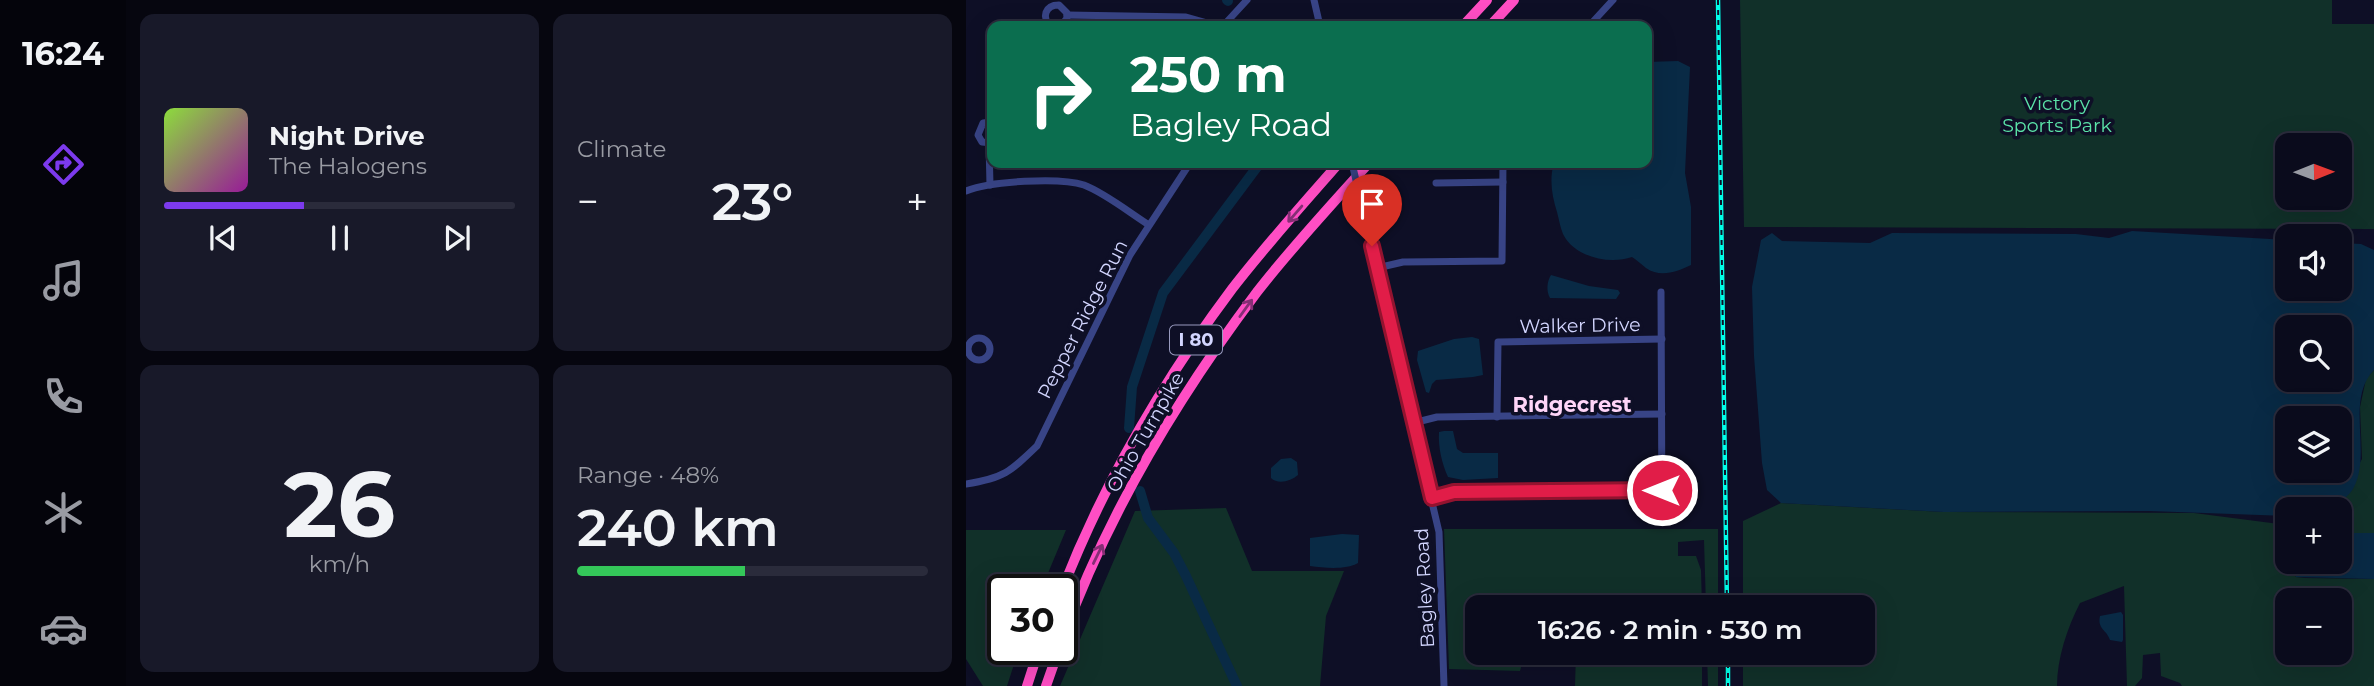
<!DOCTYPE html>
<meta charset="utf-8">
<style>
:root{--surface:#0a0b1c;--page:#181929;--text:#f1f3f6;--muted:#999ba3;--line:#2a2b3b;--accent:#7c3aed}
body{margin:0;font-family:Montserrat,sans-serif;background:var(--page);color:var(--text);height:100vh;display:flex;flex-direction:column;font-size:26px;white-space:nowrap}
*{box-sizing:border-box;margin:0}
p{font-size:23px;color:var(--muted)}
.icon{flex:none;width:38px;height:38px;fill:none;stroke:currentColor;stroke-width:2;stroke-linecap:round;stroke-linejoin:round}
.map{position:relative;flex:1;overflow:hidden}
.drawer{display:flex;flex-direction:column;gap:14px;padding:14px;background:#06060f;width:840px}
.drawer>*{flex:none}
.banner{position:absolute;left:21px;top:21px;width:665px;height:147px;border-radius:14px;box-shadow:0 7px 28px #0002,0 0 0 2px var(--line);background:#0b6e4f;color:#fff;overflow:hidden}
.needle{width:46px;rotate:89deg}
.fabs{position:absolute;left:1309px;top:133px;display:grid;gap:14px}
.fabs a{display:grid;place-items:center;width:77px;height:77px;border-radius:14px;background:var(--surface);box-shadow:0 7px 28px #0002,0 0 0 2px var(--line);font-size:35px}
.speed{position:absolute;left:21px;top:574px;display:flex;gap:14px;font-size:35px;font-weight:700;text-align:center}
.speed>*{display:grid;place-content:center;width:91px;height:91px;border-radius:50%;background:var(--surface);box-shadow:0 7px 28px #0002,0 0 0 2px var(--line);line-height:1}
.speed .limit{border:4px solid #111;border-radius:10px;background:#fff;color:#111}
.pin{position:absolute;display:grid;place-items:center;width:60px;height:60px;color:#fff;margin:-72px -30px;border-radius:50% 50% 50% 0;rotate:-45deg;box-shadow:0 0 7px #0007}
.pin .icon{rotate:45deg}
.me{position:absolute;width:77px;margin:-38px;rotate:270deg;stroke-linejoin:round;filter:drop-shadow(0 0 5px #0008)}
.turn{display:flex;align-items:center;gap:24px;height:147px;padding:0 28px;font-size:32px}
.turn .icon{width:91px;height:91px;stroke-width:2.5}
.turn b{display:block;font-size:49px;line-height:60px}
.big{font-size:52px;font-weight:600;line-height:1.1}
.drawer .widget{flex:1;display:flex;flex-direction:column;justify-content:center;gap:10px;min-width:0;padding:0 24px;border-radius:14px;background:var(--page)}
.drawer .dial{align-items:center;gap:0}
.dial b{font-size:91px;line-height:1}
.song{display:flex;align-items:center;gap:21px}
.cover{width:84px;height:84px;border-radius:10px;background:linear-gradient(135deg,hsl(90 70% 55%),hsl(300 70% 35%))}
.played{height:7px;border-radius:4px;background:linear-gradient(90deg,var(--accent) 40%,var(--line) 40%)}
.keys{display:flex;justify-content:space-around;direction:ltr}
.heat{display:flex;justify-content:space-between;align-items:center;font-size:38px;direction:ltr}
.charge{height:10px;border-radius:5px;background:linear-gradient(90deg,#34c759 48%,var(--line) 0)}
.drawer .tiles{flex:1;display:grid;gap:14px;grid-template-columns:repeat(2,1fr)}
.trip{position:absolute;left:499px;top:595px;width:410px;height:70px;border-radius:14px;background:var(--surface);box-shadow:0 7px 28px #0002,0 0 0 2px var(--line);font-weight:600;line-height:70px;text-align:center}
main{display:flex;flex:1;min-height:0}
.tab-bar{display:flex;flex-direction:column;width:126px;justify-content:space-around;align-items:center;background:#04040b;color:var(--muted)}
.tab-bar .icon{width:49px;height:49px}
.tab-bar .current{color:var(--accent)}
.tab-bar b{font-size:32px;color:var(--text)}
.map>svg:first-child{display:block}
</style>
<main>
<nav class="tab-bar">
<b>16:24</b>
<svg class="icon current" aria-label="directions" viewBox="0 0 24 24"><path d="M12 3l9 9-9 9-9-9zM9 14v-3h6M13 9l2 2-2 2"/></svg>
<svg class="icon" aria-label="music" viewBox="0 0 24 24"><path d="M9 18V5l10-2v13"/><circle cx="6" cy="18" r="3"/><circle cx="16" cy="16" r="3"/></svg>
<svg class="icon" aria-label="phone" viewBox="0 0 24 24"><path d="M5 4h4l2 5-3 2q2 4 5 5l2-3 5 2v4C11 20 4 13 5 4z"/></svg>
<svg class="icon" aria-label="climate" viewBox="0 0 24 24"><path d="M12 3v18M4 7l16 10M4 17L20 7"/></svg>
<svg class="icon" aria-label="car" viewBox="0 0 24 24"><path d="M5 17H2v-5l4-1 3-4h7l3 4 3 1v5h-3M9 17h6M6 11h13"/><circle cx="7" cy="17" r="2"/><circle cx="17" cy="17" r="2"/></svg>
</nav>
<section class="drawer">
<div class="tiles">
<div class="widget">
<div class="song"><i class="cover"></i><div><b>Night Drive</b><p>The Halogens</p></div></div>
<div class="played"></div>
<div class="keys"><svg class="icon" aria-label="previous" viewBox="0 0 24 24"><path d="M18 5L8 12l10 7zM5 5v14"/></svg><svg class="icon" aria-label="pause" viewBox="0 0 24 24"><path d="M8 5v14M16 5v14"/></svg><svg class="icon" aria-label="next" viewBox="0 0 24 24"><path d="M6 5l10 7-10 7zM19 5v14"/></svg></div>
</div>
<div class="widget"><p>Climate</p>
<div class="heat"><a>−</a><b class="big">23°</b><a>+</a></div>
</div>
<div class="widget dial"><b>26</b><p>km/h</p></div>
<div class="widget"><p>Range · 48%</p><b class="big">240 km</b><div class="charge"></div></div>
</div>
</section>
<div class="map">
<svg width="1408" height="686" viewBox="0 0 1408 686">
<rect width="100%" height="100%" fill="#0e0f26"/>
<g fill="#113029" fill-rule="evenodd">
<path d="M 774,0 L 1366,0 L 1366,24 L 1408,24 L 1408,229 L 778,227 ZM 1321,145 L 1374,145 L 1374,198 L 1321,198 Z"/>
<path d="M 1408,370 L 1408,533 L 1374,533 L 1374,509 L 1364,509 L 1369,507 L 1396,459 L 1394,407 L 1400,379 Z"/>
<path d="M 815,503 L 978,512 L 1228,513 L 1313,524 L 1314,516 L 1321,516 L 1321,536 L 1314,537 L 1315,568 L 1327,570 L 1330,577 L 1339,578 L 1408,579 L 1408,686 L 1216,686 L 1214,683 L 1195,676 L 1194,653 L 1177,655 L 1176,678 L 1169,686 L 1161,686 L 1158,586 L 1114,603 C 1101,628 1091,659 1091,686 L 777,686 L 777,653 L 896,653 L 896,607 L 777,607 L 777,521 ZM 1321,600 L 1374,600 L 1374,653 L 1321,653 Z"/>
<path d="M 260,508 L 286,571 L 378,571 L 360,616 L 354,686 L 94,686 L 169,511 Z"/>
<path d="M 478,529 L 752,529 L 752,607 L 740,607 L 738,540 L 712,542 L 712,556 L 730,556 L 735,570 L 736,607 L 511,607 L 511,653 L 559,653 L 554,671 L 483,669 Z"/>
<path d="M 0,530 L 100,530 L 75,590 L 37,590 L 37,649 L 53,649 L 41,686 L 17,686 L 0,659 Z"/>
<path d="M 610,653 L 736,653 L 736,686 L 609,686 Z"/>
<path d="M 741,653 L 752,653 L 752,686 L 742,686 Z"/>
</g>
<g fill="#092a45" fill-rule="evenodd">
<path d="M 712,61 L 724,67 L 719,173 L 725,207 L 725,265 C 711,272 694,278 680,268 C 675,264 671,260 666,257 C 643,265 608,257 597,234 C 594,227 593,219 591,212 C 586,196 583,179 588,163 L 681,163 L 681,62 Z"/>
<path d="M 1166,231 L 1321,240 L 1321,289 L 1374,289 L 1374,243 L 1395,244 L 1408,250 L 1408,370 C 1379,400 1406,451 1388,487 C 1384,495 1375,501 1369,507 L 1321,509 L 1321,516 L 1184,511 L 978,512 L 815,503 L 801,490 L 796,463 L 788,356 L 786,287 L 795,240 L 806,233 L 816,241 L 904,243 L 926,233 L 1110,234 L 1143,238 ZM 1321,327 L 1374,327 L 1374,380 L 1321,380 ZM 1374,418 L 1374,471 L 1321,471 L 1321,418 Z"/>
<path d="M 585,275 L 623,286 L 652,290 L 654,293 L 650,299 L 584,298 C 580,291 581,281 585,275 Z"/>
<path d="M 506,337 L 513,339 L 517,375 L 507,377 L 470,380 L 466,384 L 463,393 L 460,392 L 451,360 L 452,351 L 488,339 Z"/>
<path d="M 478,431 L 487,431 L 491,449 L 497,453 L 532,453 L 532,478 L 497,480 L 482,477 C 476,464 472,447 473,432 Z"/>
<path d="M 325,458 L 331,462 L 332,475 C 325,481 312,485 305,478 L 305,468 L 315,459 Z"/>
<path d="M 1374,533 L 1408,533 L 1408,579 L 1330,577 L 1326,562 L 1374,562 Z"/>
<path d="M 376,534 L 393,535 L 392,563 C 380,570 359,568 344,566 L 344,538 Z"/>
<path d="M 1155,612 L 1157,615 L 1157,640 L 1156,642 L 1144,640 C 1141,630 1131,629 1134,616 Z"/>
</g>
<g fill="none" stroke-linecap="round" stroke-linejoin="round">
<g stroke="#092a45" stroke-width="10">
<path d="M 261,0 L 262,1"/>
<path d="M 163,428 L 166,387 L 197,293 L 294,163"/>
<path d="M 174,491 L 182,518 L 208,553 L 220,576 L 271,686"/>
</g>
<g stroke="#384486" stroke-width="7">
<path d="M 348,0 L 354,26"/>
<path d="M 101,15 L 220,17 L 252,26"/>
<path d="M 85,26 C 75,18 79,5 93,5 L 101,13 L 101,18 L 95,26"/>
<path d="M 257,26 L 281,0"/>
<path d="M 623,26 L 647,0"/>
<path d="M 26,122 L 17,123 L 12,135 L 16,142 L 26,143"/>
<path d="M 23,144 L 24,185"/>
<path d="M 470,183 L 537,182"/>
<path d="M 0,191 C 23,181 94,177 118,185 C 139,193 164,213 183,225"/>
<path d="M 395,202 L 473,532 L 478,686"/>
<path d="M 411,268 L 437,262 L 536,261 L 537,163"/>
<path d="M 695,292 L 696,519"/>
<circle cx="13" cy="349" r="11"/>
<path d="M 531,417 L 532,342 L 696,339"/>
<path d="M 447,423 L 471,417 L 696,414"/>
<path d="M 0,484 C 38,478 44,472 71,446 L 164,255 L 224,163"/>
<path d="M 466,498 L 488,492 L 696,490"/>
</g>
<g stroke="#ff4ec4" stroke-width="10">
<path d="M 497,26 L 521,0"/>
<path d="M 524,26 L 548,0"/>
<path d="M 96,590 C 138,483 197,381 266,289 C 300,245 337,204 373,163"/>
<path d="M 96,640 C 141,515 212,397 291,292 C 326,247 365,205 403,163"/>
<path d="M 61,686 L 73,649"/>
<path d="M 80,686 L 93,649"/>
</g>
<g stroke="#00fee8" stroke-width="4.5">
<g id="rail">
<path d="M 752,0 L 761,607"/>
<path d="M 762,653 L 762,686"/>
</g>
</g>
<use href="#rail" stroke="#0e0f26" stroke-width="2" stroke-dasharray="5" stroke-linecap="butt"/>
<path stroke="#384486" stroke-width="7" d="M 386,163 L 395,202"/>
</g>
<defs><path id="oneway-shaft" d="M-6 0H5M1.5-3L5.5 0L1.5 3" fill="none" stroke-width="1.6" stroke-linecap="round" stroke-linejoin="round" transform="scale(1.75)"/></defs>
<g stroke="#862e75">
<use href="#oneway-shaft" transform="translate(329 214) rotate(131)"/>
<use href="#oneway-shaft" transform="translate(280 308) rotate(-54)"/>
<use href="#oneway-shaft" transform="translate(132 554) rotate(-64)"/>
</g>
<g fill="none" stroke-linecap="round" stroke-linejoin="round">
<g stroke="#92132f" stroke-width="18">
<path id="route" d="M 406,246 L 466,498 L 488,492 L 696,490"/>
</g>
<use href="#route" stroke="#e11d48" stroke-width="12"/>
</g>
<g text-anchor="middle" stroke-width="7" stroke-linejoin="round" paint-order="stroke">
<rect fill="#0e0f26" stroke="#989abe" stroke-width="2" x="204" y="325.5" width="52" height="29" rx="5"/>
<g font-size="18" font-weight="bold" fill="#d3d6ff">
<text x="230" y="346">I 80</text>
</g>
<g font-size="19" fill="#5be3a8" stroke="#0e0f26">
<text x="1091" y="110">Victory<tspan x="1091" dy="22">Sports Park</tspan></text>
</g>
<g font-size="19" fill="#d3d6ff" stroke="#0e0f26">
<text transform="translate(116 319) rotate(-63)" y="7">Pepper Ridge Run</text>
<text transform="translate(614 325) rotate(-1)" y="7">Walker Drive</text>
<text transform="translate(179 432) rotate(-60)" y="7">Ohio Turnpike</text>
<text transform="translate(458 588) rotate(-93)" y="7">Bagley Road</text>
</g>
<g font-size="21" font-weight="bold" fill="#ffd5f8" stroke="#0e0f26">
<text x="606" y="412">Ridgecrest</text>
</g>
</g>
</svg>
<div class="fabs">
<a><svg class="needle" viewBox="-14 -14 28 28"><path d="M0-13l5 13h-10z" fill="#e53935"/><path d="M0 13l5-13h-10z" fill="#999ba3"/></svg></a>
<a><svg class="icon" aria-label="sound" viewBox="0 0 24 24"><path d="M4 9h4l5-4v14l-5-4H4zM17 9q2 3 0 6"/></svg></a>
<a><svg class="icon" aria-label="search" viewBox="0 0 24 24"><circle cx="10" cy="10" r="6"/><path d="M15 15l6 6"/></svg></a>
<a><svg class="icon" aria-label="layers" viewBox="0 0 24 24"><path d="M12 4l9 5-9 5-9-5zM3 14l9 5 9-5"/></svg></a>
<a>+</a>
<a>−</a>
</div>
<div class="speed"><div class="limit">30</div></div>
<div class="pin" style="left:406px;top:246px;background:#d93025"><svg class="icon" aria-label="arrive" viewBox="0 0 24 24"><path d="M6 21V4h12l-3 4 3 4H6"/></svg></div>
<svg class="me" style="left:696px;top:490px" viewBox="-20 -20 40 40"><circle r="17" fill="#e11d48" stroke="#fff" stroke-width="3"/><path d="M0-11L8 9 0 5-8 9z" fill="#fff"/></svg>
<div class="trip">16:26 · 2 min · 530 m</div>
<div class="banner">
<div class="turn"><svg class="icon" aria-label="right" viewBox="0 0 24 24"><path d="M7 20v-9h11M14 6l5 5-5 5"/></svg><div><b>250 m</b>Bagley Road</div></div>
</div>
</div>
</main>
